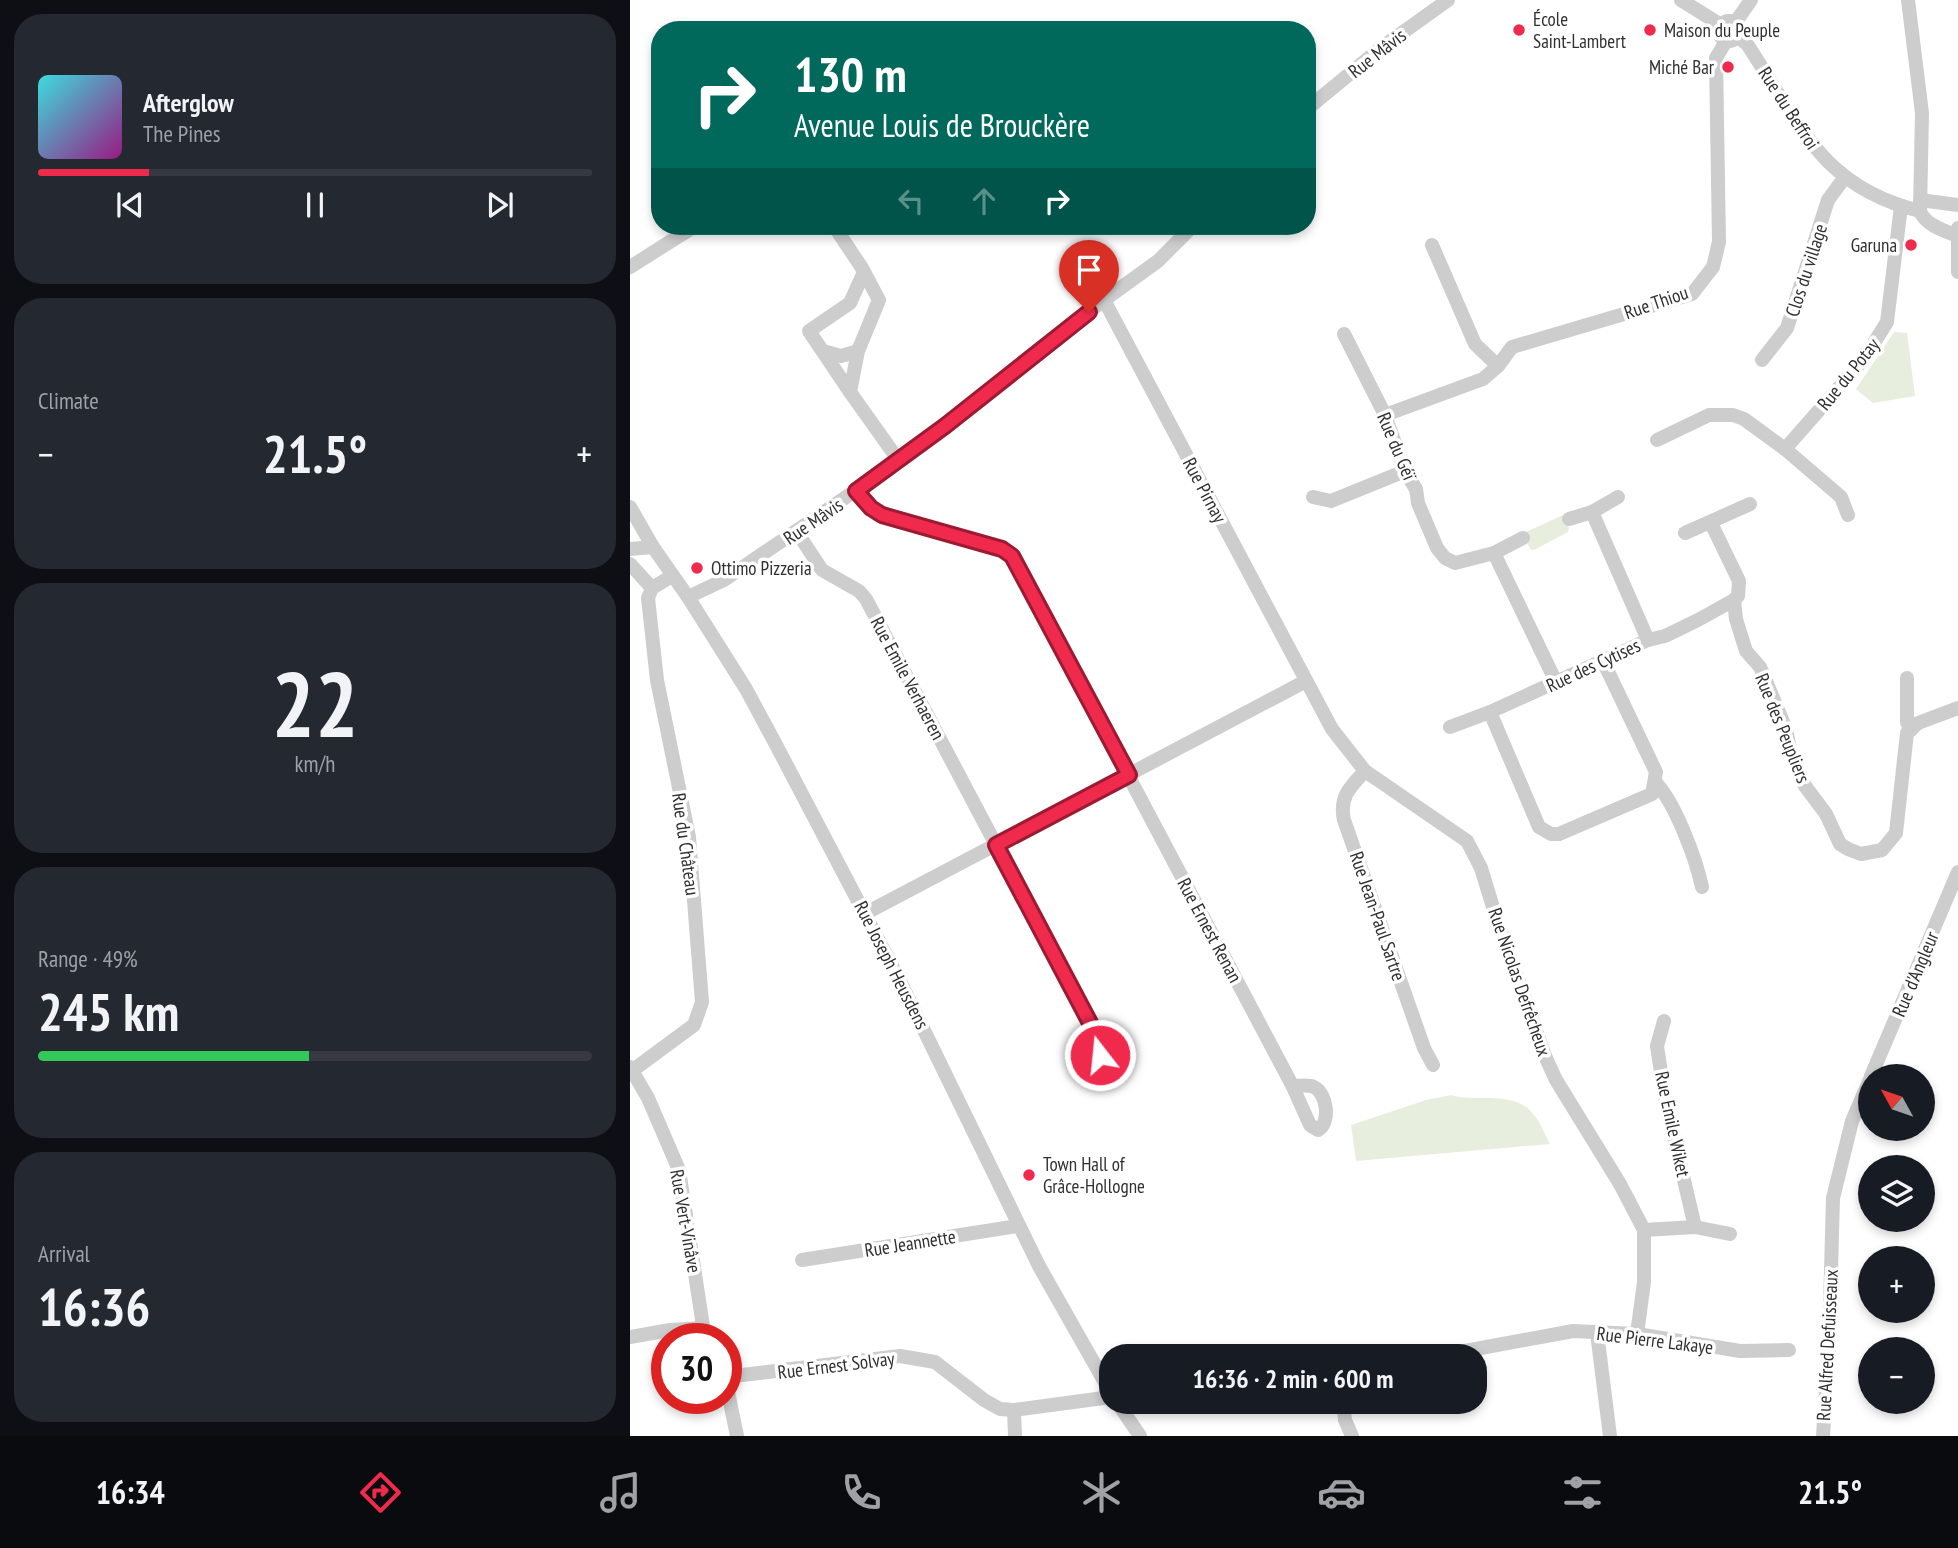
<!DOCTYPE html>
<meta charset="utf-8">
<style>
:root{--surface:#171b24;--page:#242831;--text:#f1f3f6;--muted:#9ea1a6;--line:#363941;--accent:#f02a4d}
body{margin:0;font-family:"PT Sans Narrow",sans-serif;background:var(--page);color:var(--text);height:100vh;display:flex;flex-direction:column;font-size:26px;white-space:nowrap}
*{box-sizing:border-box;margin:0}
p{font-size:23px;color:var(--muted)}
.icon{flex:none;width:38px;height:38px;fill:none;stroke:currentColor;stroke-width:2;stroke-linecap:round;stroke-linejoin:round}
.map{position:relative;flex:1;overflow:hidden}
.drawer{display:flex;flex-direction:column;gap:14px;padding:14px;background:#0d0f14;width:630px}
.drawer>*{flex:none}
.banner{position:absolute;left:21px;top:21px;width:665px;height:214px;border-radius:28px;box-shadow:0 4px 10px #0003;background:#00695c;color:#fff;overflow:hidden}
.needle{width:46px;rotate:310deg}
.buttons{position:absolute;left:1228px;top:1064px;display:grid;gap:14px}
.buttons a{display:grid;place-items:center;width:77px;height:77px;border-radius:50%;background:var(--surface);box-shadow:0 4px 10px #0003;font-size:35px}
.speed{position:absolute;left:21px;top:1323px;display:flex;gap:14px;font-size:35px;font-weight:700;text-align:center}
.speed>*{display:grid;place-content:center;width:91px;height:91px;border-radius:50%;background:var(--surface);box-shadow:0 4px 10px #0003;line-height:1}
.speed .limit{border:10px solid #d22;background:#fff;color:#111}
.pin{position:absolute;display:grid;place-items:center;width:60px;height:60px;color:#fff;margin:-72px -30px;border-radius:50% 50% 50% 0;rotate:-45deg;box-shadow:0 0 7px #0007}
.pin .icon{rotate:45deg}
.me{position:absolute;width:77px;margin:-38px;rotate:344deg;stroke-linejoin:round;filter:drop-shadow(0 0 5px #0008)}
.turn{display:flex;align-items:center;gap:24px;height:147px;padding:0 28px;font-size:32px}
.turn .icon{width:91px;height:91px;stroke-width:2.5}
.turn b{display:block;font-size:49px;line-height:60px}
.lanes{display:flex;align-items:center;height:66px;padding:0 28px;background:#0003;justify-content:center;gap:35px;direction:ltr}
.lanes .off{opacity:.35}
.big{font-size:52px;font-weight:800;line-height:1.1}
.drawer .card{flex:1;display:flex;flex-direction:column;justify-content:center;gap:10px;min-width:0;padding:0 24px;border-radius:28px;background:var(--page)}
.drawer .dial{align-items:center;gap:0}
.dial b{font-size:91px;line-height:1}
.song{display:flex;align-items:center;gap:21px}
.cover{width:84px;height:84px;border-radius:10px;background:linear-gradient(135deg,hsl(180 70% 55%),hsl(310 70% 35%))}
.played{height:7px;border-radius:4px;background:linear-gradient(90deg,var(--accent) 20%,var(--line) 20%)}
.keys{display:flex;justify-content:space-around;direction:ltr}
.heat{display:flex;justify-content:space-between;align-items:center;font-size:38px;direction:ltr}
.charge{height:10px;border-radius:5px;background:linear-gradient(90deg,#34c759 49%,var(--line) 0)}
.trip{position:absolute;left:469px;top:1344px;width:388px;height:70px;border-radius:28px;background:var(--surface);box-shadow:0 4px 10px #0003;font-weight:800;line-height:70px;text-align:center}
.tab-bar{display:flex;height:112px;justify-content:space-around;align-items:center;background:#090b0e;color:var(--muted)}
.tab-bar .icon{width:49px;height:49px}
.tab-bar .selected{color:var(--accent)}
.tab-bar b{font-size:32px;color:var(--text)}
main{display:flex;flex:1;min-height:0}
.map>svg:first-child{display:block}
</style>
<main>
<section class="drawer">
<div class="card">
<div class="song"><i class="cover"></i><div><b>Afterglow</b><p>The Pines</p></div></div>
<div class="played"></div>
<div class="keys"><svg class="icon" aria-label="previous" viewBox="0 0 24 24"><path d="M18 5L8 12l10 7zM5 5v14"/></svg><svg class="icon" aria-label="pause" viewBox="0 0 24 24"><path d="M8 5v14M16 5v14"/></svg><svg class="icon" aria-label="next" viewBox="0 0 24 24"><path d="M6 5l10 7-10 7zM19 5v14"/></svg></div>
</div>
<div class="card"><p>Climate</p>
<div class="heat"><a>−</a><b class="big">21.5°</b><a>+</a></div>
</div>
<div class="card dial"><b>22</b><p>km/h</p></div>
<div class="card"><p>Range · 49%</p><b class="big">245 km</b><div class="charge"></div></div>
<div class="card"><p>Arrival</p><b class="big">16:36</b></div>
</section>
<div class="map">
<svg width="1328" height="1436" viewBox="0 0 1328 1436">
<rect width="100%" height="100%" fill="#fff"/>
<g fill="#e8eede">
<path d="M 1264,332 L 1277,333 L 1285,396 L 1243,403 L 1226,389 Z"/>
<path d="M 933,515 L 939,528 L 938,532 L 906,549 L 901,550 L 892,534 Z"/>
<path d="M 821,1095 C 848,1103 884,1089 904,1115 C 911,1123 915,1135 920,1144 L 726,1161 L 721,1125 L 796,1100 Z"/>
</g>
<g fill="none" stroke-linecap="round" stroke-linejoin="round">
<g stroke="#cdcdcd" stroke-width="14">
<path d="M 1051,0 L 1091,25"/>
<path d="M 1278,0 L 1292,113 L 1290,211 C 1295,225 1315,231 1328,236"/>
<circle cx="1099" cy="31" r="10"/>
<path d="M 1105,23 L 1121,0"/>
<path d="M 1107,36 L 1117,44 C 1168,121 1190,187 1290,211"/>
<path d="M 677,109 L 751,48 L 818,0"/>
<path d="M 1290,200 L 1328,205"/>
<path d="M 204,226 L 232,268 L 249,300 L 228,351 L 220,392 L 269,461"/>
<path d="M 1328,228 L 1328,272"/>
<path d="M 802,245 L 845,344 L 868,366"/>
<path d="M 0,267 L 65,226"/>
<path d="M 474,300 L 702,729 L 735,771 L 837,841 L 851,868 L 866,917 L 915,1056 L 926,1080 L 990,1184 L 1014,1230 L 1014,1282 L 1007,1334"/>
<path d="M 714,334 L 755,415 L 775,471 L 786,489 L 788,503 L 807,548 L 815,558 L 825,563 L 864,553 L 893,538"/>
<path d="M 193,351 L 211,356 L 228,351"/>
<path d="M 1132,360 L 1157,328 L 1198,200 L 1215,177"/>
<path d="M 220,392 L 179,331 L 220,303 L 234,272"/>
<path d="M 755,415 L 853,379 L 868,366 L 882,347 L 1062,294 L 1083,267 L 1089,242 L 1086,58 L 1096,41"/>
<path d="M 1027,440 L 1079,415 L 1103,415 L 1114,419 L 1155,449 L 1211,497 L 1218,515"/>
<path d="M 1155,449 L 1234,359 L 1257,322 L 1271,206"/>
<path d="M 226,491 L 241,508 L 252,515 L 372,549 L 382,556 L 662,1085 L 680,1125 L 688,1130 C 701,1123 697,1093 684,1087 C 677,1084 669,1087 662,1085"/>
<path d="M 683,497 L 701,501 L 775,471"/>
<path d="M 0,507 L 23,547 L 58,597 L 116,689 L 144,741 L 269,979 L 409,1266 L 481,1393"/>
<path d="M 962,512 L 1018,640"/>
<path d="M 939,519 L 962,512 L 988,497"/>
<path d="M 1081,523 L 1109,581 L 1108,596 L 1104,600"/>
<path d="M 167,532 L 192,570 L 229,591 L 236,599 L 468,1038 L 471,1047 L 467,1062"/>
<path d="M 1055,533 L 1120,504"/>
<path d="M 0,549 L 23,547"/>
<path d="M 864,553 L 926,682"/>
<path d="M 0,564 L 22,588"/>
<path d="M 58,597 L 94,580 L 269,461 L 474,300 L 528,261 L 563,226"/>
<path d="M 1104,600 L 1106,619 L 1116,651 L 1130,667 L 1156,729 L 1161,754 L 1175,786 L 1196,814 L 1210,844 L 1218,849 L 1231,854 L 1252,850 L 1266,833 L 1277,733 L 1288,723 L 1328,708"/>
<path d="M 1277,678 L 1277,722 L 1281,730"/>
<path d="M 860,712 L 909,827 L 921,834 L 929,834 L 1022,794 L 1026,772 L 973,661"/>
<path d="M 820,727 L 860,712 L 1018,640 L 1035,636 L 1068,620 L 1104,600"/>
<path d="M 735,771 C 720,787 709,797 714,820 L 794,1048 L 803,1065"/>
<path d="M 1025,782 C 1045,802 1066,859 1072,887"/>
<path d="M 236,913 L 676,681"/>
<path d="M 1034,1021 L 1027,1046 L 1035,1099 L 1065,1227"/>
<path d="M 0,1067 L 18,1098 L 49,1170 L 75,1339"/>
<path d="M 3,1070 L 64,1025 L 72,1002 L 59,837 L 27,680 L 18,598 L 22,588 L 42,576"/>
<path d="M 1241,1076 L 1328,872"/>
<path d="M 1014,1230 L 1065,1227 L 1100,1234"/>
<path d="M 172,1260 L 388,1226"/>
<path d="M 967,1333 L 980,1436"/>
<path d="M 0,1337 L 40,1330 L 74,1328"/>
<path d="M 808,1356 L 943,1331 L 1007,1334 L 1110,1351 L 1159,1350"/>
<path d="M 96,1377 L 270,1356 L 305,1362 L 354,1400 L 370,1409 L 384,1410 L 481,1397"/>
<path d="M 96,1382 L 107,1436"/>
<path d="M 487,1402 L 510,1436"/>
<path d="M 713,1402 L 715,1420 L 722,1436"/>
<path d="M 384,1410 L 385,1436"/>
<path d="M 1193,1436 L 1199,1343 L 1203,1198 L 1222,1121 L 1241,1077"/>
</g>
</g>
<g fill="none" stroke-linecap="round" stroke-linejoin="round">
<g stroke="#9c1b32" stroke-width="18">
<path id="route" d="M 459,312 L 315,426 L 226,491 L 241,508 L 252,515 L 372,549 L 382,556 L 499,775 L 366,845 L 468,1038 L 471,1047 L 470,1055"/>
</g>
<use href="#route" stroke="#f02a4d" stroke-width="12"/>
</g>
<g fill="#f02a4d" stroke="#fff" stroke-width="2.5">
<circle cx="889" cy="30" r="7"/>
<circle cx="1020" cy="30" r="7"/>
<circle cx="1098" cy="67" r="7"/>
<circle cx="1281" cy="245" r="7"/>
<circle cx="67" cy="568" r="7"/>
<circle cx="399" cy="1175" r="7"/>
</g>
<g text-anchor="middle" stroke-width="7" stroke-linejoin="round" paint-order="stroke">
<g font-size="19" fill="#303030" stroke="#fff" text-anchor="start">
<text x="903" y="26">École<tspan x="903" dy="22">Saint-Lambert</tspan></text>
<text x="1034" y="37">Maison du Peuple</text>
<text x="1084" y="74" text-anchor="end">Miché Bar</text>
<text x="1267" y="252" text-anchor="end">Garuna</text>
<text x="81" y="575">Ottimo Pizzeria</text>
<text x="413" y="1171">Town Hall of<tspan x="413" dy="22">Grâce-Hollogne</tspan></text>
</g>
<g font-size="19" fill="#303030" stroke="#fff">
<text transform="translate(747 53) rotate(-38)" y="7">Rue Mâvis</text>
<text transform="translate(1159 108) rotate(57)" y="7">Rue du Beffroi</text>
<text transform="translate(1176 270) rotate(-72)" y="7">Clos du village</text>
<text transform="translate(1026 302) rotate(-19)" y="7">Rue Thiou</text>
<text transform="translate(1218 374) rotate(-51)" y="7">Rue du Potay</text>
<text transform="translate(767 446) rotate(67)" y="7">Rue du Géï</text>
<text transform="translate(575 490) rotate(62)" y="7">Rue Pirnay</text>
<text transform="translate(183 521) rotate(-34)" y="7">Rue Mâvis</text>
<text transform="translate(963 665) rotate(-25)" y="7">Rue des Cytises</text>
<text transform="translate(278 678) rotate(62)" y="7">Rue Emile Verhaeren</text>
<text transform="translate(1153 728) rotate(68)" y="7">Rue des Peupliers</text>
<text transform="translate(56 844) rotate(82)" y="7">Rue du Château</text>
<text transform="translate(748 916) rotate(71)" y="7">Rue Jean-Paul Sartre</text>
<text transform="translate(580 930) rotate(62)" y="7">Rue Ernest Renan</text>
<text transform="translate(262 965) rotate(63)" y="7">Rue Joseph Heusdens</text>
<text transform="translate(1285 974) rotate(-67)" y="7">Rue d'Angleur</text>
<text transform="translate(890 982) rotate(71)" y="7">Rue Nicolas Defrêcheux</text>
<text transform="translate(1043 1124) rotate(78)" y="7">Rue Emile Wiket</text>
<text transform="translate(56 1221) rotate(80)" y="7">Rue Vert-Vinâve</text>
<text transform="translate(280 1243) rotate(-9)" y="7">Rue Jeannette</text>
<text transform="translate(1025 1340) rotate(7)" y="7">Rue Pierre Lakaye</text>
<text transform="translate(1197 1345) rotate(-87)" y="7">Rue Alfred Defuisseaux</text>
<text transform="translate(206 1365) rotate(-7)" y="7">Rue Ernest Solvay</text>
</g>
</g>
</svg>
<div class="buttons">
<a><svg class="needle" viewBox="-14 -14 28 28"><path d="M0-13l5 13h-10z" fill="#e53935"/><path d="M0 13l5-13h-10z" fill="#9ea1a6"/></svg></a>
<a><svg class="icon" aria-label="layers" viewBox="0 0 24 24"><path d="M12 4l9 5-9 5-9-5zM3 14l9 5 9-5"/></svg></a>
<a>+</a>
<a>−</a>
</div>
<div class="speed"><div class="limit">30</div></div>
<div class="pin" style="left:459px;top:312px;background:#d93025"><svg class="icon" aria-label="arrive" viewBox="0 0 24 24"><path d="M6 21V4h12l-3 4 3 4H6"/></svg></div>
<svg class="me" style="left:470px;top:1055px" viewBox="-20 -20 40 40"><circle r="17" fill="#f02a4d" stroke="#fff" stroke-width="3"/><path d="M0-11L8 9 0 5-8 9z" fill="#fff"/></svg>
<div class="trip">16:36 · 2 min · 600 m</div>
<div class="banner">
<div class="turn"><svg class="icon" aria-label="right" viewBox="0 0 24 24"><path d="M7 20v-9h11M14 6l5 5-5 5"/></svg><div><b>130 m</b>Avenue Louis de Brouckère</div></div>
<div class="lanes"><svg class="icon off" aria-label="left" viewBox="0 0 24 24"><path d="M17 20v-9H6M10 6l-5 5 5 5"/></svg><svg class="icon off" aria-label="ahead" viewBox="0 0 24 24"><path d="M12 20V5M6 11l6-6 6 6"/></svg><svg class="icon" aria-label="right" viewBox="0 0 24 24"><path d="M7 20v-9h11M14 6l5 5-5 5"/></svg></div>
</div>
</div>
</main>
<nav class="tab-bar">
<b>16:34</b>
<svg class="icon selected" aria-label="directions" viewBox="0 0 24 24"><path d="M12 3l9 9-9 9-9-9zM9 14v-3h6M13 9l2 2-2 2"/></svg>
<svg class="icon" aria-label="music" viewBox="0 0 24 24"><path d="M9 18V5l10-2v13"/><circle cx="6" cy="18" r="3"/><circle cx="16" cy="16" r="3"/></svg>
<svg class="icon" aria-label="phone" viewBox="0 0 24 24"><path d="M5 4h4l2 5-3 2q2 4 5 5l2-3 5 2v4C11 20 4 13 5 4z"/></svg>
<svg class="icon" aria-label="climate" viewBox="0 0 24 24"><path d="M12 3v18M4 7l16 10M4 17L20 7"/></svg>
<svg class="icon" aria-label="car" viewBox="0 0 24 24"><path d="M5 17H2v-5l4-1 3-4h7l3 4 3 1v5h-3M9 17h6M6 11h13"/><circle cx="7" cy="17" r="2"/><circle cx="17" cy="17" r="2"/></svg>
<svg class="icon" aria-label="filters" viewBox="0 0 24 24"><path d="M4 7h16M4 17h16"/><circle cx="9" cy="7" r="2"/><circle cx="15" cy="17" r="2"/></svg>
<b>21.5°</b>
</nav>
